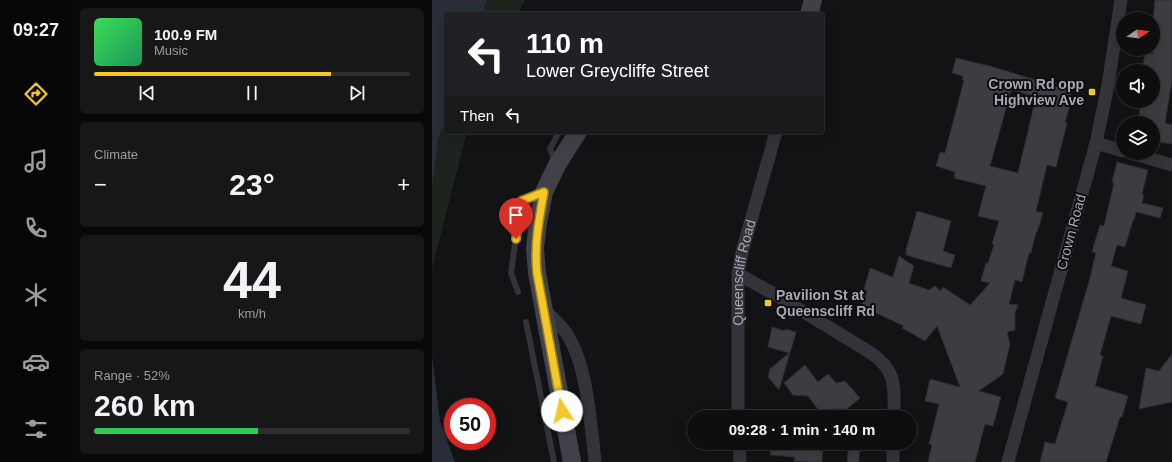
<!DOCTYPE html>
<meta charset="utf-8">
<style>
:root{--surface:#0e0e0f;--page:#171718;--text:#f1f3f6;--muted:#9b9c9e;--line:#2e2e2f;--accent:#f5c82a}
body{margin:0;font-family:Helvetica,sans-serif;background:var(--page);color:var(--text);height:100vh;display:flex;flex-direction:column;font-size:15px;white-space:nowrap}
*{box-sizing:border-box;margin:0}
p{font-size:13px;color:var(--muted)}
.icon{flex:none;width:22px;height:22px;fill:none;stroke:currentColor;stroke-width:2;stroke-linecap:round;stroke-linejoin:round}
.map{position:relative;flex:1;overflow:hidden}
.drawer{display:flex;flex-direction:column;gap:8px;padding:8px;background:#080808;width:360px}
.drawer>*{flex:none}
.top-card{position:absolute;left:12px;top:12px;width:380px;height:122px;border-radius:4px;box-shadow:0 4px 16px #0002,0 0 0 1px var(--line);background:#202124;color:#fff;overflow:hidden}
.needle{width:26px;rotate:77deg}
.fabs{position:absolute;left:684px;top:12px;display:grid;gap:8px}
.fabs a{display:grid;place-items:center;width:44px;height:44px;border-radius:50%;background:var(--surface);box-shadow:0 4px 16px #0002,0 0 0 1px var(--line);font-size:20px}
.speed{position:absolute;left:12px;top:398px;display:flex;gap:8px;font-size:20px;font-weight:700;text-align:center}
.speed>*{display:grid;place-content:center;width:52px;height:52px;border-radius:50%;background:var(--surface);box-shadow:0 4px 16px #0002,0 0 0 1px var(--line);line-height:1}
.speed .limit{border:6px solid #d22;background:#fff;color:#111}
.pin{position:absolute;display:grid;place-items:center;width:34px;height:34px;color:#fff;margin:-41px -17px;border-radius:50% 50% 50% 0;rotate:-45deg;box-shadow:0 0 4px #0007}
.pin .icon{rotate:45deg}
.me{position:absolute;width:44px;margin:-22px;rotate:350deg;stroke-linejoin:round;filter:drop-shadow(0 0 3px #0008)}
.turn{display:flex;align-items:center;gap:14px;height:84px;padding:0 16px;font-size:18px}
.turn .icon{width:52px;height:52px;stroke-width:2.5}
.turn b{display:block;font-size:28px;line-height:34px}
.then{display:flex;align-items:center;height:38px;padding:0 16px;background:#0003;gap:8px;font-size:15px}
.big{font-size:30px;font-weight:700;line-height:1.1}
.drawer .tile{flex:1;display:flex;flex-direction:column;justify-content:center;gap:6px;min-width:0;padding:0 14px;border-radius:6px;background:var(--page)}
.drawer .dial{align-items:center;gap:0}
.dial b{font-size:52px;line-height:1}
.song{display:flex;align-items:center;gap:12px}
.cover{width:48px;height:48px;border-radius:6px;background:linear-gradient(135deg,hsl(130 70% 55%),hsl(150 70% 35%))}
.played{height:4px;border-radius:2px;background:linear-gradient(90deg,var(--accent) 75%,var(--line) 75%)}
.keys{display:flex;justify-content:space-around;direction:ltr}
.heat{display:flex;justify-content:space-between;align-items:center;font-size:22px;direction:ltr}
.charge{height:6px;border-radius:3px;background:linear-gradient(90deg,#34c759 52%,var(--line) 0)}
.trip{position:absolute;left:255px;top:410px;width:230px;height:40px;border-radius:20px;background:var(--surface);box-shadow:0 4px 16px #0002,0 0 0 1px var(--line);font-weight:700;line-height:40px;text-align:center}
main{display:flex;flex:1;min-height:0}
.tab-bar{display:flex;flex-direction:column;width:72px;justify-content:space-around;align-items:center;background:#060606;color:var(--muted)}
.tab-bar .icon{width:28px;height:28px}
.tab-bar .active{color:var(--accent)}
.tab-bar b{font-size:18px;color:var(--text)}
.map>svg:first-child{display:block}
</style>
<main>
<nav class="tab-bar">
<b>09:27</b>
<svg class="icon active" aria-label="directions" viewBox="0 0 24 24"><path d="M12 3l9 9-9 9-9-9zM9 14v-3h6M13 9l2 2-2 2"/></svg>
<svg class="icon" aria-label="music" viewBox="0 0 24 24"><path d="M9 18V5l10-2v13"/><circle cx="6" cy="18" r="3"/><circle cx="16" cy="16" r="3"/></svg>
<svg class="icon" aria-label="phone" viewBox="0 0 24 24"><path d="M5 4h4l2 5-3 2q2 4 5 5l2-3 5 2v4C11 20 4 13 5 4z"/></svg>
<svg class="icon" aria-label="climate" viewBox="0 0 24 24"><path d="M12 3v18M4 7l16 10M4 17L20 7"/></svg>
<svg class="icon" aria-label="car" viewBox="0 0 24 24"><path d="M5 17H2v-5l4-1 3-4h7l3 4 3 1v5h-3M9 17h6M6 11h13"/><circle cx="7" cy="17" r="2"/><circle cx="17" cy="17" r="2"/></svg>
<svg class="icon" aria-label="filters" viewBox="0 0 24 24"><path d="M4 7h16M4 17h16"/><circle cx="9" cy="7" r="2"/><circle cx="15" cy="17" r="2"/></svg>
</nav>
<section class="drawer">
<div class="tile">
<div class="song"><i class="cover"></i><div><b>100.9 FM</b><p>Music</p></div></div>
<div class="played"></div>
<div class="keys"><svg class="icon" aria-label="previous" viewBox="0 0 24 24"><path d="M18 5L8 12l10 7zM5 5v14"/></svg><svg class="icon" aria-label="pause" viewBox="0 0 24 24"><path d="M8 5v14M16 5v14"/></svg><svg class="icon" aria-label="next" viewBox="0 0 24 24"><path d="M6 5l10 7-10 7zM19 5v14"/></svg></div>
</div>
<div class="tile"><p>Climate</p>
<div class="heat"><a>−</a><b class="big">23°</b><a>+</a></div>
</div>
<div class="tile dial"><b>44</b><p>km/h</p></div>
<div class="tile"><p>Range · 52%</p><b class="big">260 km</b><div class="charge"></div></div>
</section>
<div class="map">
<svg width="740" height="462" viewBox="0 0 740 462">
<rect width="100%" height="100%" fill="#131214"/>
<g fill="#1d241e">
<path d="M 55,0 L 93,0 L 86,14 L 50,14 Z"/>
<path d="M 14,115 L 14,132 L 35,132 L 0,269 L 0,190 L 6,140 Z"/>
</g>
<g fill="#292f38">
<path d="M 0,0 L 55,0 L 50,14 L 14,14 L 14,115 L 6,140 L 0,190 Z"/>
<path d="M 0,355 L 8,421 L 23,462 L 0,462 Z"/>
</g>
<g fill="#3d3c41" stroke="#2d2c30" fill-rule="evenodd">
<path d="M 723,0 L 740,0 L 740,81 L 733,123 L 740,125 L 740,144 L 721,141 L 721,123 L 706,123 L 709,101 L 721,101 L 721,71 L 710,71 L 713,53 L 721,54 L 721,19 Z"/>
<path d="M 524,58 L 558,66 L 640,91 L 638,97 L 640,98 L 633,122 L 635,123 L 624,167 L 615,165 L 604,211 L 611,213 L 605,232 L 604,232 L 599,253 L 597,253 L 590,282 L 583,280 L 577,304 L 586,305 L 583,313 L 583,330 L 575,332 L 578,344 L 571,374 L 547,391 L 569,397 L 561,426 L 553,424 L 543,462 L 496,462 L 500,445 L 497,444 L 507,404 L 493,401 L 498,379 L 528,387 L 505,326 L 493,341 L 470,328 L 472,326 L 429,306 L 435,291 L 432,289 L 438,268 L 461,277 L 467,256 L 482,266 L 477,283 L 497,290 L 503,286 L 508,291 L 511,287 L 538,305 L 558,283 L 549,281 L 554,263 L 556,263 L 562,245 L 560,244 L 567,221 L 546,216 L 554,186 L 522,178 L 523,172 L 504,166 L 508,152 L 513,153 L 532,80 L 530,79 L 531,76 L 520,73 ZM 579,90 L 604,97 L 586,173 L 558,166 Z"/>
<path d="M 685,162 L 716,170 L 710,194 L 712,195 L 710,203 L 731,208 L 728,218 L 704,212 L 702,221 L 701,220 L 693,247 L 685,245 L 679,266 L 696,271 L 689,298 L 714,305 L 709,324 L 679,316 L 668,355 L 671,356 L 663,386 L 696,396 L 690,417 L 688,417 L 674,462 L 608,462 L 613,442 L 623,444 L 636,402 L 623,398 L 658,278 L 664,253 L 660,252 L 668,225 L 672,226 L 682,183 L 680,182 Z"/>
<path d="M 485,211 L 519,221 L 511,251 L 523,255 L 519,268 L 474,255 L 474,250 Z"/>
<path d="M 340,327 L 353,331 L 353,329 L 364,332 L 347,390 L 336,377 L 338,369 L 357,353 L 336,347 Z"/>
<path d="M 740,354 L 740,402 L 707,409 L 714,368 L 727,371 Z"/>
<path d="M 373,365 L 386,382 L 396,374 L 404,383 L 413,381 L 428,398 L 415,409 L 396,409 L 396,417 L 392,417 L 376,396 L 361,395 L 352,383 Z"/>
<path d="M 339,443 L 374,443 L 391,445 L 390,462 L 362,461 L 363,457 L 338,455 Z"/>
<path d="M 417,443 L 428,443 L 427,462 L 415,462 Z"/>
</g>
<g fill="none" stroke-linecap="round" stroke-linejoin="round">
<g stroke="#333439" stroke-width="6">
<path d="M 124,163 L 118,149 L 127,132"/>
<path d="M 86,292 L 79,273 L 89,201 L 110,193"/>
<path d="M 94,322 L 122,462"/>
</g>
<g stroke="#333439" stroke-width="13">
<path d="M 664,143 L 691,151"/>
<path d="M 699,153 L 740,165"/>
<path d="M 306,274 L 344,295 L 439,353 C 466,372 462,387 462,417"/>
<path d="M 112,309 C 119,317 129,325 135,334 C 155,365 159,425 163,462"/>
<path id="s1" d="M 306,417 L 306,274 L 310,252 L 344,132"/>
<path d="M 307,443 L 308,462"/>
<path d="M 461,462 L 461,443"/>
<path d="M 576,462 L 664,143 L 676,85 L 689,0"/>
</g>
<g stroke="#414249" stroke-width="18">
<path d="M 377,14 L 381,0"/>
<path d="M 140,462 L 105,273 L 103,248 L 106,223 L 112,192 L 125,165 L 146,132"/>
</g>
</g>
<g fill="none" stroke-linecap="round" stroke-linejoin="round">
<g stroke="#9f821b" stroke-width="10">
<path id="route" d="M 84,239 L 89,201 L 112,192 C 107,219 102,245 105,273 L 130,411"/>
</g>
<use href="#route" stroke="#f5c82a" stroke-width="7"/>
</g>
<g fill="#f5c82a" stroke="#0e0e0f" stroke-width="1.5">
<rect x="656" y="88" width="8" height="8" rx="2"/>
<rect x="332" y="299" width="8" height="8" rx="2"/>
</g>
<g text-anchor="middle" stroke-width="4" stroke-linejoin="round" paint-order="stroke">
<g font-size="14" font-weight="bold" fill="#a4a7b5" stroke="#0e0e0f" text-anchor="end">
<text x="652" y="89">Crown Rd opp<tspan x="652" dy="16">Highview Ave</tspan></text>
<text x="344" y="300" text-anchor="start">Pavilion St at<tspan x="344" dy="16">Queenscliff Rd</tspan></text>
</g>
<g font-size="14" fill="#a4a7b5" stroke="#0e0e0f">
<text transform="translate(639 232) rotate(-75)" y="5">Crown Road</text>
<text dy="5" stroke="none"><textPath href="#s1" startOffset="145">Queenscliff Road</textPath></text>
</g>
</g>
</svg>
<div class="fabs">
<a><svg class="needle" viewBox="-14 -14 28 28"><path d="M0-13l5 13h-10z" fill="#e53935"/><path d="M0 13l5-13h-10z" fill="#9b9c9e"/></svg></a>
<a><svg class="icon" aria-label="sound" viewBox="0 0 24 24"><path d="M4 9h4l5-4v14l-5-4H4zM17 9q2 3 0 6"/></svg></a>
<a><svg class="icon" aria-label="layers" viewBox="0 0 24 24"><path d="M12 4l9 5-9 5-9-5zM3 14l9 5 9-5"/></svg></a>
</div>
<div class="speed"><div class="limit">50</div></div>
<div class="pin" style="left:84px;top:239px;background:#d93025"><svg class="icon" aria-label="arrive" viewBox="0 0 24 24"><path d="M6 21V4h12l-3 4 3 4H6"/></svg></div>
<svg class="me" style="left:130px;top:411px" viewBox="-20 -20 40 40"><circle r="19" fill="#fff"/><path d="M0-13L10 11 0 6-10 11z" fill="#f5c82a"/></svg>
<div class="trip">09:28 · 1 min · 140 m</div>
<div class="top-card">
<div class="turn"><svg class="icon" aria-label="left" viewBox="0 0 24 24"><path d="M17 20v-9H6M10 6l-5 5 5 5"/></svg><div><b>110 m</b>Lower Greycliffe Street</div></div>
<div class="then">Then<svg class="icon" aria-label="left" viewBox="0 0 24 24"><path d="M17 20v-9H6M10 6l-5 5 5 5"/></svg></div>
</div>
</div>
</main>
